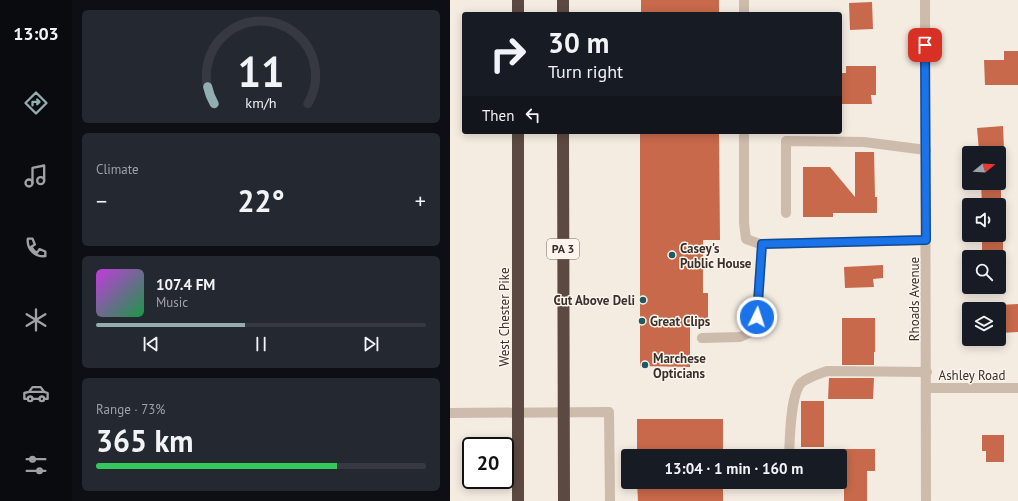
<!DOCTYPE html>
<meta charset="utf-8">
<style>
:root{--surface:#171b24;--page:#242831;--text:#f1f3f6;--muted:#9ea1a6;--line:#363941;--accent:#92aeb2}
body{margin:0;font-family:"PT Sans",sans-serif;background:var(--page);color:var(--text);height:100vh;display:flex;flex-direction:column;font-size:15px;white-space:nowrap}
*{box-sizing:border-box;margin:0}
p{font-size:13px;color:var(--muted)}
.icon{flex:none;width:22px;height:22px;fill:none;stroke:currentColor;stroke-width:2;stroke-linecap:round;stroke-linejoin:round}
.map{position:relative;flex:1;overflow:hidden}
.sheet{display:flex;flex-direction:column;gap:10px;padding:10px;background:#0d0f14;width:378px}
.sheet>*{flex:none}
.top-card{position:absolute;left:12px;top:12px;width:380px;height:122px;border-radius:4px;box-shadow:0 2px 10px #0003;background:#171b24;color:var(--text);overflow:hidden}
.needle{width:26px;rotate:72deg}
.fabs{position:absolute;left:512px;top:146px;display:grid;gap:8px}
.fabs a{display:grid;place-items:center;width:44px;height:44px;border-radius:4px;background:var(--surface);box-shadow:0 2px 10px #0003;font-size:20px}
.speed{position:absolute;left:12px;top:437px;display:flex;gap:8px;font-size:20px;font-weight:700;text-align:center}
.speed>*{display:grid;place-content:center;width:52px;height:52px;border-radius:50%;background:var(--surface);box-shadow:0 2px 10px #0003;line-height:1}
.speed .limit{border:2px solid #111;border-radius:6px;background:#fff;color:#111}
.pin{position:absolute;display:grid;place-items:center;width:34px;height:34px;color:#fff;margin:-17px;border-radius:8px;box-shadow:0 2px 6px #0006}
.me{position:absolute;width:44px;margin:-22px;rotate:4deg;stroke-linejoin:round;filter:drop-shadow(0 0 3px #0008)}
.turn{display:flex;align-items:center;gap:14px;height:84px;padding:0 20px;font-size:18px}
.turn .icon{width:52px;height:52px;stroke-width:2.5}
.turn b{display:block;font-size:28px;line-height:34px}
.then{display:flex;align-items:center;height:38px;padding:0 20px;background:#0003;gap:8px;font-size:15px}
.big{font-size:30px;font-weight:700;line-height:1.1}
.sheet .card{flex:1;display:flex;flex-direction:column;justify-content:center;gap:6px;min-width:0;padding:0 14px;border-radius:6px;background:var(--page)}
.sheet .dial{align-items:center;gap:0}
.dial svg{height:104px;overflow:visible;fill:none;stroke:var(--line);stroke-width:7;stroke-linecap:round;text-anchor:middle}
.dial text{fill:var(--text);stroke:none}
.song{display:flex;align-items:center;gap:12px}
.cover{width:48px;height:48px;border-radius:6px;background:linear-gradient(135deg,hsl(290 70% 55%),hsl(140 70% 35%))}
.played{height:4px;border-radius:2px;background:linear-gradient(90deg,var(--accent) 45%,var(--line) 45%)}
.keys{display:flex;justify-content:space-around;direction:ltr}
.heat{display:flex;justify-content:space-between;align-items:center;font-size:22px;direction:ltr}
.charge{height:6px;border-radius:3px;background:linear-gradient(90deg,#34c759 73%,var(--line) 0)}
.trip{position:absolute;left:171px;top:449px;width:226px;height:40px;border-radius:4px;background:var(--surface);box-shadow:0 2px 10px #0003;font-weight:700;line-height:40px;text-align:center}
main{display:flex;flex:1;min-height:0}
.dock{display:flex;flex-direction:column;width:72px;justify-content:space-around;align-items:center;background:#090b0e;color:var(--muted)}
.dock .icon{width:28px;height:28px}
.dock .current{color:var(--accent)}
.dock b{font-size:18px;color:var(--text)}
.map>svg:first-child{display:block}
</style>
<main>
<nav class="dock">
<b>13:03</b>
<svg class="icon current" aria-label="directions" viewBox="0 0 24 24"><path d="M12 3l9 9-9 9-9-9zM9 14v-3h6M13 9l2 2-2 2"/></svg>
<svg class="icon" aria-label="music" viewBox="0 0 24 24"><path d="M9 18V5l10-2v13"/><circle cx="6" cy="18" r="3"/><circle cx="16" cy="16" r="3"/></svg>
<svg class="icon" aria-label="phone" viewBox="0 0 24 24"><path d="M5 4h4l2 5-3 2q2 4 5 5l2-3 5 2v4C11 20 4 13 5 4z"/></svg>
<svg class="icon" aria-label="climate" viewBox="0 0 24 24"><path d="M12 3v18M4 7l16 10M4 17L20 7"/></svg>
<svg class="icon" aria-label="car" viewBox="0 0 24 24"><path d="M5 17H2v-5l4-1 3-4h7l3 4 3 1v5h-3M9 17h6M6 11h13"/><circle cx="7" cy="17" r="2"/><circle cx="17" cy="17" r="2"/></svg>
<svg class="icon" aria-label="filters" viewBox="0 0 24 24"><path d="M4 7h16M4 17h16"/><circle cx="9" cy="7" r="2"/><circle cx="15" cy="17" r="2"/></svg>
</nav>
<section class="sheet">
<div class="card dial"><svg viewBox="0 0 100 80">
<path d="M14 69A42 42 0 1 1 86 69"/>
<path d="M14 69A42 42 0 0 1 9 56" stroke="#92aeb2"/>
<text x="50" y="56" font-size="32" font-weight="700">11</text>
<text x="50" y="72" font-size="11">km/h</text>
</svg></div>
<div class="card"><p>Climate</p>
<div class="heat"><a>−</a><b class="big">22°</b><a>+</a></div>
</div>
<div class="card">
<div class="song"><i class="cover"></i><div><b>107.4 FM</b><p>Music</p></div></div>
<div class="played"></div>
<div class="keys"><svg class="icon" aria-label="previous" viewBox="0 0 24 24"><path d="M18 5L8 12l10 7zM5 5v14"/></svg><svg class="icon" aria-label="pause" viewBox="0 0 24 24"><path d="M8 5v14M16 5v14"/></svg><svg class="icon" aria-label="next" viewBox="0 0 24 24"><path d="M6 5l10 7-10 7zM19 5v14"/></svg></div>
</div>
<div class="card"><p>Range · 73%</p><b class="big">365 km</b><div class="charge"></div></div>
</section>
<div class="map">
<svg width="568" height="501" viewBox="0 0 568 501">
<rect width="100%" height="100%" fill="#f4ebe1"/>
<g fill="#c8694b">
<rect x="191" y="0" width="78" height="14"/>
<path d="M 422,2 L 423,29 L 400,30 L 399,3 Z"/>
<path d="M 554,51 L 568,51 L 568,85 L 535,85 L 534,60 L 554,60 Z"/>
<path d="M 396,66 L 426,66 L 426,95 L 421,95 L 422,104 L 390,104 L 390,73 L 396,73 Z"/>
<path d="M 553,126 L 554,150 L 529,151 L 527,128 Z"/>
<path d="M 190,132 L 269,132 L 270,240 L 253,240 L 253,293 L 258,293 L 258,324 L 240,324 L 240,367 L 190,366 Z"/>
<path d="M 405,152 L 424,152 L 425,197 L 427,197 L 427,213 L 383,213 L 383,217 L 353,217 L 353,167 L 380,167 L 405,197 Z"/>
<path d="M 531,183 L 551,183 L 551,205 L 532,205 Z"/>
<rect x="532" y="235" width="21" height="22"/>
<path d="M 433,265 L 433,278 L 423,279 L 424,287 L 395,288 L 394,267 Z"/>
<path d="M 568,304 L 568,332 L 549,333 L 549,305 Z"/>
<path d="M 392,318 L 425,318 L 425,352 L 424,352 L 424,365 L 392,365 Z"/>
<path d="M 379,378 L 424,378 L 423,399 L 378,399 Z"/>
<rect x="351" y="401" width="23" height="46"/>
<rect x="187" y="419" width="86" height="37"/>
<path d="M 532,435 L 554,435 L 554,462 L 536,462 L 536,451 L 532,451 Z"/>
<path d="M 390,449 L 425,449 L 425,471 L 417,471 L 417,501 L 394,501 L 394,471 L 390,471 Z"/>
<path d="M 187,482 L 273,482 L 273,501 L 188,501 Z"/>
</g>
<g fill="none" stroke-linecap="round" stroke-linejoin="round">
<g stroke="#cdbbac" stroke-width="10">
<path d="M 294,0 L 294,14"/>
<path d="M 475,0 L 476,501"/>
<path d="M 294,132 L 294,223 L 296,239 L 310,244 L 476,240"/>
<path d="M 336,213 L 336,141 L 414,142 L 476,150"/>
<path d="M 252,338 L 290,337 L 299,333 L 304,329 L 307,317 L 312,244"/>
<path d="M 477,388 L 568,388"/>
<path d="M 0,413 L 159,412 L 160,501"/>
<path d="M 339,456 C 340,439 340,395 351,383 C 358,377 369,374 377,371 L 477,372"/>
</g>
<g stroke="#5c4a42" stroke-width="12">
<path d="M 68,0 L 68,14"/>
<path d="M 113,0 L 113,14"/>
<path d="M 68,132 L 68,501"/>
<path d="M 113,132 L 114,501"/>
</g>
</g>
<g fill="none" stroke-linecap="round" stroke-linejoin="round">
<g stroke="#114b97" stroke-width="10">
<path id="route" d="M 307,317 L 312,244 L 476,240 L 475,45"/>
</g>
<use href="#route" stroke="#1a73e8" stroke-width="7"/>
</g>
<g fill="#1f5a5e" stroke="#fbf5ee" stroke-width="1.5">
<circle cx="222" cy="255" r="4"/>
<circle cx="193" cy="300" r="4"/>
<circle cx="192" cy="321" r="4"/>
<circle cx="195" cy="365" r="4"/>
</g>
<g text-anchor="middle" stroke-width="3" stroke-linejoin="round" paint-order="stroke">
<rect fill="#fbf5ee" stroke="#756b66" stroke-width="1" x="97" y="239" width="32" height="20" rx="3"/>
<g font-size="12" font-weight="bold" fill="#3b302b">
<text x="113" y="253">PA 3</text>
</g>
<g font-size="13" font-weight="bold" fill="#3b302b" stroke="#fbf5ee" text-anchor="start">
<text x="230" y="253">Casey's<tspan x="230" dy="15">Public House</tspan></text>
<text x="185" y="305" text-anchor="end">Cut Above Deli</text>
<text x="200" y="326">Great Clips</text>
<text x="203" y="363">Marchese<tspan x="203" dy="15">Opticians</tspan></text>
</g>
<g font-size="13" fill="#3b302b" stroke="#fbf5ee">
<text transform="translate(464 299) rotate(-90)" y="5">Rhoads Avenue</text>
<text transform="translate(54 317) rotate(-90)" y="5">West Chester Pike</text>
<text x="522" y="380">Ashley Road</text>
</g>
</g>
</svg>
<div class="fabs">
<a><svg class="needle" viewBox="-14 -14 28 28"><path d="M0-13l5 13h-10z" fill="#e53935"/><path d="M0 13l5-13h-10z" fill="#9ea1a6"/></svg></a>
<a><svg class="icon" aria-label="sound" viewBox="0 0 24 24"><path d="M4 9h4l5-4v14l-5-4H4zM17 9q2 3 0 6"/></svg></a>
<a><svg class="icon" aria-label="search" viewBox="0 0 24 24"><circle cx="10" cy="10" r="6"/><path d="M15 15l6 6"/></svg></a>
<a><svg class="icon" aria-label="layers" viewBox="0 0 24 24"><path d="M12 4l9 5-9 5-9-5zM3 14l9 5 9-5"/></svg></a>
</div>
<div class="speed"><div class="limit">20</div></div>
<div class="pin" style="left:475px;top:45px;background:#d93025"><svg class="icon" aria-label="arrive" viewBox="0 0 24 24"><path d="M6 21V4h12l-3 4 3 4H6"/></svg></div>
<svg class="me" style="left:307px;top:317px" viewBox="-20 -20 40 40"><circle r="17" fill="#1a73e8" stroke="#fff" stroke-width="3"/><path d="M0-11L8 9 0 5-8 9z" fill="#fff"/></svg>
<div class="trip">13:04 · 1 min · 160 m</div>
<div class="top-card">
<div class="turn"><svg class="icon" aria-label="right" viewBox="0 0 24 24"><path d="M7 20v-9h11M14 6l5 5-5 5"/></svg><div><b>30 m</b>Turn right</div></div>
<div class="then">Then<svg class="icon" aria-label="left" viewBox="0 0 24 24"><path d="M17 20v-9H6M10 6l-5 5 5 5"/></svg></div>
</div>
</div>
</main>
